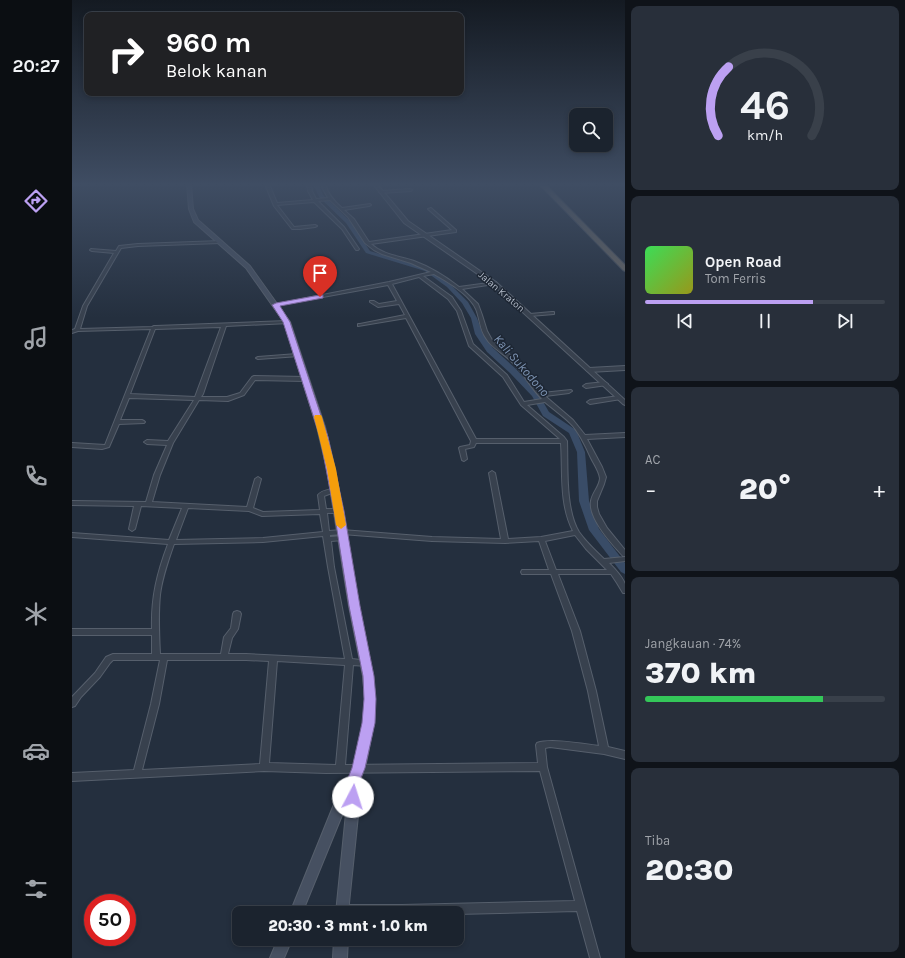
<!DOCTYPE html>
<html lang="id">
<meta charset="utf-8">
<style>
:root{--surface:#1b232e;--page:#282f3a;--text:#f1f3f6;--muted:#a0a4aa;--line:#39404a;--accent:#bca0f2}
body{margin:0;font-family:Karla,sans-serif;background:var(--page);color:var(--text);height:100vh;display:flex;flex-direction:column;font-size:15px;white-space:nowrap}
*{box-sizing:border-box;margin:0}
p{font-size:13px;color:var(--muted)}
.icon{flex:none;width:22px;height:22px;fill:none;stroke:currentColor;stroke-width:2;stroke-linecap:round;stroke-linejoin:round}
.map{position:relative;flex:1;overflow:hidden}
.side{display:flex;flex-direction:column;gap:6px;padding:6px;background:#0f1319;width:280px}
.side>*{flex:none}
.top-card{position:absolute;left:12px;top:12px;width:380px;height:84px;border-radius:8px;box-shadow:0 2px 6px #0003,0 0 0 1px var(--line);background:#202124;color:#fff;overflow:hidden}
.buttons{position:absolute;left:497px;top:108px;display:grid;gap:8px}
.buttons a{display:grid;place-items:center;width:44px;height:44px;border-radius:8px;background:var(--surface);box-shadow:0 2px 6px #0003,0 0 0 1px var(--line);font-size:20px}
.speed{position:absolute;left:12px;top:894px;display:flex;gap:8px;font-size:20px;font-weight:700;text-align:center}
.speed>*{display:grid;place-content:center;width:52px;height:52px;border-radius:50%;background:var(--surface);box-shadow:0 2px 6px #0003,0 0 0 1px var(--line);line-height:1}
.speed .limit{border:6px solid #d22;background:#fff;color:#111}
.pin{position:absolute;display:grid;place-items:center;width:34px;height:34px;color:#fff;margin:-41px -17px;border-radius:50% 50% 50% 0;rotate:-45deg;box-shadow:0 0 4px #0007}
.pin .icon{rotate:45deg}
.me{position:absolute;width:44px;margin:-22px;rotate:5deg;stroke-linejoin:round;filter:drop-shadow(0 0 3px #0008)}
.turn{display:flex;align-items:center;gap:14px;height:84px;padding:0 16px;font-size:18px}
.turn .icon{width:52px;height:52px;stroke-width:2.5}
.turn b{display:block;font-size:28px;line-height:34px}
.big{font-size:30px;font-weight:800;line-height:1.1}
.side .tile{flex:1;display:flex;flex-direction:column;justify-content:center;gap:6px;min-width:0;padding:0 14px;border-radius:8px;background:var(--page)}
.side .dial{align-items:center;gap:0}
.dial svg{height:104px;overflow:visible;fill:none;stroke:var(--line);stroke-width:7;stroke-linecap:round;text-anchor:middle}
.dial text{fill:var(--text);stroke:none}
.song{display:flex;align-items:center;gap:12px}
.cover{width:48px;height:48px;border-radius:6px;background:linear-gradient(135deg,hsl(130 70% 55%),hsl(60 70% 35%))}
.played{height:4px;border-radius:2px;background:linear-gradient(90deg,var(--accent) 70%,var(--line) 70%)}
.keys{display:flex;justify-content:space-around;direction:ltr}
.heat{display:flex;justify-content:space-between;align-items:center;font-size:22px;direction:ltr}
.charge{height:6px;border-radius:3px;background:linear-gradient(90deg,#34c759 74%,var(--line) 0)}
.trip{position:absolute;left:160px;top:906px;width:232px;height:40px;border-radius:8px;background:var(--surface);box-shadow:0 2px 6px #0003,0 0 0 1px var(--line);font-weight:800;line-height:40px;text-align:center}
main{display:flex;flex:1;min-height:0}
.tabs{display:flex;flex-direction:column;width:72px;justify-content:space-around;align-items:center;background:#0b0e12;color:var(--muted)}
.tabs .icon{width:28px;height:28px}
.tabs .selected{color:var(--accent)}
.tabs b{font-size:18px;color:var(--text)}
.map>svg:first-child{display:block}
</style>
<main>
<nav class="tabs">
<b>20:27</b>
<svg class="icon selected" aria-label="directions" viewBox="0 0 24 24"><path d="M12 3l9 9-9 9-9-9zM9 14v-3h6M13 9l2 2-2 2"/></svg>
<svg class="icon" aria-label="music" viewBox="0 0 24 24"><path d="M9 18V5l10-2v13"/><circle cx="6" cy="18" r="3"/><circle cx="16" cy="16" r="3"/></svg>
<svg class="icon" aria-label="phone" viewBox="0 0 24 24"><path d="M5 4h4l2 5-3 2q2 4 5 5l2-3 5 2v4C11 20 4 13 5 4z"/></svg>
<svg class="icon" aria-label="climate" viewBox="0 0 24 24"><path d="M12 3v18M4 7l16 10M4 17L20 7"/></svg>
<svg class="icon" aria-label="car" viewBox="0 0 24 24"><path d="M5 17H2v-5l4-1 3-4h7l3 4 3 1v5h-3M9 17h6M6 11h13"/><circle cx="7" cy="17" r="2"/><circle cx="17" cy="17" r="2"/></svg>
<svg class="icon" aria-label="filters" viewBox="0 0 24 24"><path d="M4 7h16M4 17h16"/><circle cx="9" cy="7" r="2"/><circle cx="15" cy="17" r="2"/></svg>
</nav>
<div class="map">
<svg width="553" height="958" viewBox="0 0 553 958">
<rect width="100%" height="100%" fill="#242f3e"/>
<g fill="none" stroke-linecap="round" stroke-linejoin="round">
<path fill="#394c67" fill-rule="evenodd" d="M 241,184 L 247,184 L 251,195 L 278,221 L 298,251 L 357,269 L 379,285 L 396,302 L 405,318 L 411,334 L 421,348 L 444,369 L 466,393 L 477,412 L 504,430 L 513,452 L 517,501 L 527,529 L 553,563 L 553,574 L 549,572 L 517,530 L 507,501 L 505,452 L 497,433 L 471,416 L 460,396 L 438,373 L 415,352 L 403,334 L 399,318 L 390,303 L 375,287 L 353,271 L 294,253 L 274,223 L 247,197 Z"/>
<g stroke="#565f6c" stroke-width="2">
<g id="minor">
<path d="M 193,184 L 197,184 L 205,203 L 241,200 L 236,191 L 235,184 L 239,184 L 240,191 L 244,199 L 256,198 L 251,189 L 249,184 L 253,184 C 256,194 262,201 270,208 L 298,204 L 299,205 L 297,206 L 272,210 L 282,219 L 297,242 L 380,230 L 356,209 L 359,208 L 384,230 L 384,232 L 299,244 C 311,255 327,256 342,261 C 358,267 373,276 387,287 L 424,282 L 424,283 L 422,284 L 390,289 L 406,304 L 410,315 L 415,331 L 420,340 L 443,359 L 470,393 L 499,390 L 500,391 L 497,393 L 473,396 L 501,420 L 513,435 L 553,433 L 553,437 L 515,439 L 530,467 L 534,477 L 532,484 L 525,501 L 525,507 L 527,514 L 535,528 L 553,550 L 553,556 L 551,556 C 540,544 516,518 519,501 C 520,493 528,486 528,478 C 527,471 522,464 519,458 C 514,447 509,436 501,426 C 493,417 482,410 473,402 L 455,405 L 492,437 L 495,441 C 496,467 493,509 507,532 C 514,542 523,550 532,559 L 553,557 L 553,561 L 537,563 C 542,568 550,576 553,584 C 553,586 553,590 553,593 L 551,593 L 545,583 L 539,574 L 486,574 L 508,631 L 524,691 L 536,747 L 553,751 L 553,759 L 532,754 L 478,747 L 473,748 L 475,767 L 528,958 L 518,958 L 505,911 L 385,914 L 266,913 L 265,910 L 267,907 L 270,905 L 330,905 L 503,901 L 468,771 L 254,773 L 192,771 L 0,781 L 0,773 L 62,770 L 79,704 L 88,660 L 41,660 L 38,663 L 28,677 L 9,697 L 3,706 L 0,707 L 0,697 L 23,673 L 34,657 L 41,654 L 80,654 L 80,635 L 0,635 L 0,629 L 80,629 C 79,598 85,573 96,544 L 0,537 L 0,533 L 97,540 L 110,508 L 69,506 L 63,529 L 60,531 L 57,529 L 62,506 L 0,505 L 0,501 L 74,502 L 82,475 L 95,445 L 75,444 L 72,442 L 75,440 L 96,441 L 122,400 L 57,398 L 48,420 L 70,420 L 72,421 L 73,422 L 72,423 L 47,424 L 37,447 L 30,449 L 0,447 L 0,443 L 33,445 L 79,329 L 6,331 L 0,333 L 0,330 L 3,329 L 11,306 L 42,253 L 20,251 L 18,250 L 19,249 L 44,251 L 47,246 L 66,244 L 149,241 L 150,242 L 148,243 L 66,246 L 49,248 L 15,306 L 8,329 L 80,327 L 82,326 L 84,326 L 215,321 L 217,322 L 217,323 L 154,326 L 131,394 L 129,397 L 155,397 L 168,393 L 180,377 L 182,376 L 233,377 L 236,379 L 233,381 L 183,380 L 172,395 L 156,401 L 127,400 L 101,443 L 88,475 L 80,502 L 175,507 L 183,479 L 186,477 L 189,479 L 181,508 L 191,512 L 248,510 L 246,495 C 250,490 257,490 263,488 L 265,489 L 266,490 L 265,491 L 252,496 L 254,509 L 267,509 L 270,511 L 267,513 L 255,513 L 257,531 L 270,530 L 360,537 L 429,539 L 417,473 L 420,471 L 423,473 L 436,539 L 469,537 L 501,531 C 487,504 491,472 489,443 L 404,443 L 402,447 L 393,449 L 395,459 L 392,461 L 390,460 L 387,448 L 388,447 L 398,445 L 399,441 L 334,318 L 286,326 L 286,324 L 288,324 L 333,315 L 327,304 L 306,307 L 298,302 L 298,301 L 302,301 L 307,304 L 325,301 L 316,285 L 202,306 L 202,304 L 204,304 L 317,282 L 359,272 L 339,263 L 310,254 L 302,250 L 293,243 L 276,217 L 258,200 L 246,201 L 272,227 L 287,249 L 286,250 L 284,250 L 270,229 L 242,202 L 205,205 L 222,227 L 243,225 L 245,226 L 243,227 L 228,229 L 220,229 L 202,206 ZM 362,274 C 375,281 398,295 404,309 C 408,319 408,330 414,338 C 420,348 431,353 439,361 C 451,372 458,387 470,399 L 452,402 L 435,375 L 401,344 L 389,311 L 380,297 L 351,276 ZM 347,277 L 376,299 L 385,311 L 397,346 L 431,377 L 449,405 L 488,439 L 404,439 L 320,284 ZM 149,327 L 123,397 L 58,394 L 83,329 ZM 116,508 L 177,511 L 190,516 L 248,514 L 251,532 L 191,538 L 104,540 ZM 270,534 L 360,541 L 433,543 L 467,541 L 477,570 L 450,570 L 449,572 L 450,574 L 479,574 L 500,631 L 516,691 L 527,746 C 511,744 479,738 465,743 L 464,745 L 466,763 L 273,765 L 281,665 L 294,666 L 297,665 L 298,663 L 297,661 L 280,659 L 262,567 L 259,541 L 271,540 L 274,538 L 271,536 L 258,537 L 258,535 ZM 503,535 L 514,549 L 535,570 L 484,570 L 473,541 ZM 251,536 L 256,567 L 273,659 L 174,654 L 156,654 L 160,638 L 166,629 L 169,614 L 168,612 L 165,611 L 162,612 L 161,614 L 159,628 L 152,637 L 149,654 L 88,654 C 87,634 86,615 88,595 C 90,578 96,561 102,544 L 191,542 ZM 95,660 L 174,660 L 197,661 L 188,764 L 70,770 L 87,704 ZM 205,661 L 273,665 L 264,765 L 197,763 Z"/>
<path d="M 338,189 L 340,190 L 339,191 L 309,193 L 307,192 L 309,191 Z"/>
<path d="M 480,312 L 482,312 L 482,314 L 458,316 L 456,315 L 458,314 Z"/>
<path d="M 225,354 L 227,355 L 227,356 L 186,359 L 184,358 L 186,357 Z"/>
<path d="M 553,366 L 553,370 L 517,372 L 514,370 L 517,368 Z"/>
<path d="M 533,382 L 536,384 L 535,385 L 514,388 L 511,386 L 514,384 Z"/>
<path d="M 547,396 L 549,397 L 550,398 L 549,399 L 518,404 L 515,402 L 518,400 Z"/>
</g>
</g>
<g stroke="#565f6c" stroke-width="2">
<path id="tertiary" d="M 301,184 L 305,184 L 336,221 L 424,282 L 553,400 L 553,405 L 551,404 L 420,284 L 332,223 Z"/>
</g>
<g stroke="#565f6c" stroke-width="2">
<g id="secondary">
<path d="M 115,184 L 119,184 L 121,209 L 126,220 L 178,266 L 218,322 L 253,427 L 263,469 L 287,606 L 301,676 L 303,699 L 302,723 L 293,768 L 284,788 L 287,806 L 276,913 L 264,913 L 275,803 L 230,913 L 218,913 L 265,797 L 274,785 L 281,768 L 292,723 L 293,699 L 291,676 L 277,606 L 255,469 L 245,427 L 212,322 L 174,268 L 122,222 L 117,209 Z"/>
<path d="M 206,939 L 220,939 L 212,958 L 198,958 Z"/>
<path d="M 262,939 L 276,939 L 275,958 L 261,958 Z"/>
</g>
</g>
<g stroke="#434c59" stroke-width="2">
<path id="trunk" d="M 467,184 L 473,184 L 553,265 L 553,271 L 551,270 Z"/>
</g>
<use href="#minor" fill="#38414e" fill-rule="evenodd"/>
<use href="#tertiary" fill="#38414e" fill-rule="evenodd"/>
<use href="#secondary" fill="#465061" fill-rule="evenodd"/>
<use href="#trunk" fill="#656462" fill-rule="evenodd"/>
</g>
<linearGradient id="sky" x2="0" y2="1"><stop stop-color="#141a22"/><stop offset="0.58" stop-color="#3f4d63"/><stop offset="1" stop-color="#3f4d63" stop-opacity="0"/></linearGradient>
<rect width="553" height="318" fill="url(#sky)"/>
<path fill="#bca0f2" stroke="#7a689d" d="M 248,295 L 251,295 L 251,298 L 208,306 L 218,322 L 256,437 L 272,511 L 288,606 L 302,676 L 304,699 L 303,723 L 293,768 L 285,788 L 287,797 L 285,801 L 281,803 L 276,801 L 272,788 L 280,768 L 290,723 L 292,699 L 291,676 L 277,606 L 262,511 L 248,437 L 211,322 L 200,305 L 204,303 Z"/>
<path fill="#f59e0b" d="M 243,415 L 249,415 L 250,417 L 264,469 L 274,525 L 269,529 L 264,525 L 255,469 L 242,417 Z"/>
<g text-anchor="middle" stroke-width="3" stroke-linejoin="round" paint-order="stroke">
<g font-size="10" fill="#b4bcc9" stroke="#1d2633">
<text transform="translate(430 291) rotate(40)" y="4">Jalan Kraton</text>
</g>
<g font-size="13" font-style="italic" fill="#7c92b1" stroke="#1d2633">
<text transform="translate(450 365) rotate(49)" y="5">Kali Sukodono</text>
</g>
</g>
</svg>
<div class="buttons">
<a><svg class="icon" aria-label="search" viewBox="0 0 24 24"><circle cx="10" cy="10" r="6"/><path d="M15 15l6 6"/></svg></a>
</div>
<div class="speed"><div class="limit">50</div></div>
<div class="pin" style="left:248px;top:297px;background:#d93025"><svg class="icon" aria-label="arrive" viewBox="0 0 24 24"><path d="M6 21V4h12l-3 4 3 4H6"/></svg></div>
<svg class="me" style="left:281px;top:797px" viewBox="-20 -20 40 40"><circle r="19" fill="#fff"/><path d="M0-13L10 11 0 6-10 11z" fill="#bca0f2"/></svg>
<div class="trip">20:30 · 3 mnt · 1.0 km</div>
<div class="top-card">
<div class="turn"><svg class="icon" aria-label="right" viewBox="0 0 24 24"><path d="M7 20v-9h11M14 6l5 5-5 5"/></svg><div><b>960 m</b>Belok kanan</div></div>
</div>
</div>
<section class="side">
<div class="tile dial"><svg viewBox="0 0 100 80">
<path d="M14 69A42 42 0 1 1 86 69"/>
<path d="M14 69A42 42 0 0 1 22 16" stroke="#bca0f2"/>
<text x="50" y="56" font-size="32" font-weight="700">46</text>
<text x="50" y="72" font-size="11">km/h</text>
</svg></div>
<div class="tile">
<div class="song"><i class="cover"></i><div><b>Open Road</b><p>Tom Ferris</p></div></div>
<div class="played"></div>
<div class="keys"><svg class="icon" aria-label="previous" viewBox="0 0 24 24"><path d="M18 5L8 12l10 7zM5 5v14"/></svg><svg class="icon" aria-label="pause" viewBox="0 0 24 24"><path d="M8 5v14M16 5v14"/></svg><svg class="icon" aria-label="next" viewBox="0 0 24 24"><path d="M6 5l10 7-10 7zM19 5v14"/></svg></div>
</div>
<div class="tile"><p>AC</p>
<div class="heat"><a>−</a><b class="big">20°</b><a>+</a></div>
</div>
<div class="tile"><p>Jangkauan · 74%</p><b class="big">370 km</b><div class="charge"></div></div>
<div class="tile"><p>Tiba</p><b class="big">20:30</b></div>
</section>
</main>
